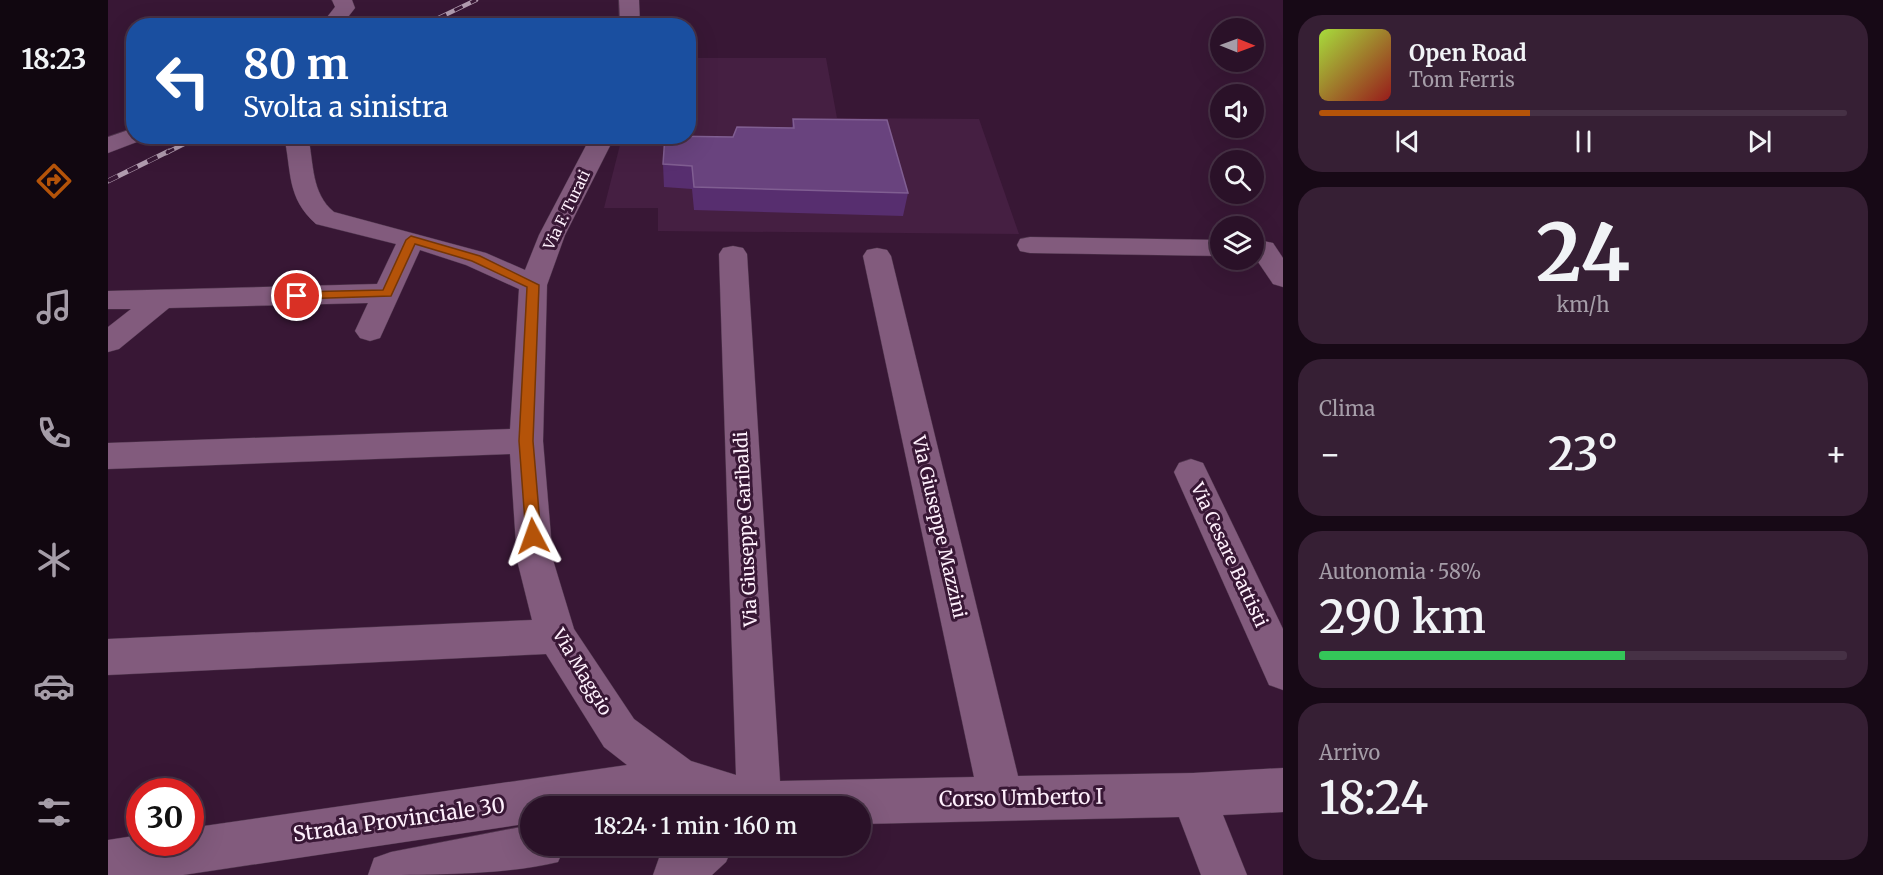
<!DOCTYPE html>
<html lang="it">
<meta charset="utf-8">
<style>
:root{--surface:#2a1128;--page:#361f34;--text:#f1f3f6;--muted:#a59da8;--line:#463145;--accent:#b45309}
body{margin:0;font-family:Merriweather,serif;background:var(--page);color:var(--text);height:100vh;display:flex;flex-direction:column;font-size:22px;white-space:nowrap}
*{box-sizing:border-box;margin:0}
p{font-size:20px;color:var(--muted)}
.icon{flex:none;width:33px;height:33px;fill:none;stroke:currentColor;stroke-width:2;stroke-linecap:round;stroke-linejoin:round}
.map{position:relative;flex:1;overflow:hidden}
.panel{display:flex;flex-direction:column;gap:15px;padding:15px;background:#170916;width:600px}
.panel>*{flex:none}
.banner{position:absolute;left:18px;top:18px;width:570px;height:126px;border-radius:24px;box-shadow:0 6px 24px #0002,0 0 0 2px var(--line);background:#1a4fa0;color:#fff;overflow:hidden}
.needle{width:39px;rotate:91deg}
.controls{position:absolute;left:1102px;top:18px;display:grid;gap:12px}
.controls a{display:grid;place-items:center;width:54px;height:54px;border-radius:50%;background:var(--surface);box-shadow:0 6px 24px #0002,0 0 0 2px var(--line);font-size:30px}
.speed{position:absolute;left:18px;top:778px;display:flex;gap:12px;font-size:30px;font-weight:700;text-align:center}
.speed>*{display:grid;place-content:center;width:78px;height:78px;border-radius:50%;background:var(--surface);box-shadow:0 6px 24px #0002,0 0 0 2px var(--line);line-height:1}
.speed .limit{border:9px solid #d22;background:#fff;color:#111}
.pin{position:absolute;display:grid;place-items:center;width:51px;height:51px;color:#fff;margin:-26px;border:3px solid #fff;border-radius:50%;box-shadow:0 2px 6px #0007}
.me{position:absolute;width:66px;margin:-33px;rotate:356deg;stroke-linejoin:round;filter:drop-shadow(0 0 4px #0008)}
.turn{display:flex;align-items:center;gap:21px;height:126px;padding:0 18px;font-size:27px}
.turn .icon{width:78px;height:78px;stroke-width:2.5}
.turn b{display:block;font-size:42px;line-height:51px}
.big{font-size:45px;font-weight:600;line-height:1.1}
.panel .widget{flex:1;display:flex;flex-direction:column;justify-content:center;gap:9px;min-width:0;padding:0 21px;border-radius:24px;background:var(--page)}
.panel .dial{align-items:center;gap:0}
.dial b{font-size:78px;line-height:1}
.song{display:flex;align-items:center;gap:18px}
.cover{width:72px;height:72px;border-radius:9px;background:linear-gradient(135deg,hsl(80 70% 55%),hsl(0 70% 35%))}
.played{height:6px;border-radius:3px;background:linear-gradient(90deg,var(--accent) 40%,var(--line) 40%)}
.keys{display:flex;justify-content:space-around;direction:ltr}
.heat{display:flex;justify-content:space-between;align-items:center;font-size:33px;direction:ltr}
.charge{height:9px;border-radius:4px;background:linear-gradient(90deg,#34c759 58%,var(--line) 0)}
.trip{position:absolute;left:412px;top:796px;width:351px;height:60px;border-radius:30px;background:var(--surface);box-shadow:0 6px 24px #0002,0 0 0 2px var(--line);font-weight:600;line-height:60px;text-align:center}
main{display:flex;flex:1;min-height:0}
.dock{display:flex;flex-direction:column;width:108px;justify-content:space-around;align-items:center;background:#110710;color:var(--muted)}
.dock .icon{width:42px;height:42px}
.dock .active{color:var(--accent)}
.dock b{font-size:27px;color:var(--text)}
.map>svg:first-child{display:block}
</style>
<main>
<nav class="dock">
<b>18:23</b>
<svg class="icon active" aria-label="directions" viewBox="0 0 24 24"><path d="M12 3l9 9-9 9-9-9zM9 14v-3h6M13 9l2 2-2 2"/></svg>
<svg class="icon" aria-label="music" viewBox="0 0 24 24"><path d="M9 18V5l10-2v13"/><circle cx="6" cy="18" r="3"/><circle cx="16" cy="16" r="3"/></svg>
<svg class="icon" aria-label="phone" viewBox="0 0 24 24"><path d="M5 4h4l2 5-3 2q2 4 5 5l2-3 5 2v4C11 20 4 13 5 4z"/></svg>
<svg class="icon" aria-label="climate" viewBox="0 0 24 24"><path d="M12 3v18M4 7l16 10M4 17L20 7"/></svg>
<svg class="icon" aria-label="car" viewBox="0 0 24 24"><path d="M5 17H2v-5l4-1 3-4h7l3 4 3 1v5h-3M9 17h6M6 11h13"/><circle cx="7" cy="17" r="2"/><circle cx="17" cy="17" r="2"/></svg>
<svg class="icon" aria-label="filters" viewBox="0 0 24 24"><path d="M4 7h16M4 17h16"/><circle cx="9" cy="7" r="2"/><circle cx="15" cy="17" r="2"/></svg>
</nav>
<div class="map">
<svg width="1175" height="875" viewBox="0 0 1175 875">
<rect width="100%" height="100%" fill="#381735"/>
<path fill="#451f42" d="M 581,58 L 718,58 L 729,118 L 871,119 L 911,234 L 550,231 L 550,208 L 496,208 L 514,137 L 580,136 Z"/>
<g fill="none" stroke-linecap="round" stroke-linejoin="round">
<g stroke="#4f364d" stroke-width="1">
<g id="minor">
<path d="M 224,0 L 244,0 L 247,8 L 233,26 L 212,26 L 227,7 Z"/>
<path d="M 511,0 L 531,0 L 532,26 L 512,26 Z"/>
<path d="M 26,128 L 26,136 L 37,136 L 34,140 L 0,153 L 0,137 Z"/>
<path d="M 176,136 L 200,136 C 206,164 203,193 226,212 L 378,253 L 417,270 L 431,235 L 483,136 L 507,136 L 457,235 L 439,285 L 435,441 L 445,560 L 466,629 L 526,719 L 583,761 L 628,775 L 611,254 L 615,248 L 625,246 L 635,248 L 639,254 L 672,781 L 866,777 L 755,256 L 759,250 L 769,248 L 779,250 L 783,256 L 910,776 L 1085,773 L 1175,768 L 1175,812 L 1115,815 L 1139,875 L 1093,875 L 1071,817 L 753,824 L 753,807 L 591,807 L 571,801 L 528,807 L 423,807 L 423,823 L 75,875 L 0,875 L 0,840 L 32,835 L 32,843 L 82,843 L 82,828 L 519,765 L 496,747 L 438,654 L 0,675 L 0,639 L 424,620 L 409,560 L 402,454 L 0,469 L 0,443 L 402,429 L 411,289 L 358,265 L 312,250 L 272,338 L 262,341 L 252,338 L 247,331 L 260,303 L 61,308 L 11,349 L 0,352 L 0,327 L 23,309 L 0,309 L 0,291 L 269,284 L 288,244 L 208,224 C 178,197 184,172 176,136 Z"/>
<path d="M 922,237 L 1113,240 L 1113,256 L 922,253 L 912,251 L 909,245 L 912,239 Z"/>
<path d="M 1155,241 L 1165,243 L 1175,258 L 1175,287 L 1165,284 L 1146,256 L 1146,243 Z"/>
<path d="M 1083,459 L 1095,463 L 1175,629 L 1175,690 L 1161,685 L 1066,472 L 1071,463 Z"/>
<path d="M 423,825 L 423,846 L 457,846 L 450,862 C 398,875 317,875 260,875 L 266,858 L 283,852 Z"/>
<path d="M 566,846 L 625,846 L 618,862 L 604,875 L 545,875 L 551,858 Z"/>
</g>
</g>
<use href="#minor" fill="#825b7d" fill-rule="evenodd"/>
<g stroke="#b19caf" stroke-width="4.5">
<g id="rail-far1">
<path d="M 314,26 L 368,0"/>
<path d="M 58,153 L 92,136"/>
</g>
</g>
<g stroke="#b19caf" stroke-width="5">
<path id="rail" d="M 0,181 L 61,151"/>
</g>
<use href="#rail-far1" stroke="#381735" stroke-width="3" stroke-dasharray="9" stroke-linecap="butt"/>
<use href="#rail" stroke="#381735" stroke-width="4" stroke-dasharray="11" stroke-linecap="butt"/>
</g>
<path fill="#572e6f" d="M 685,119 L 800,193 L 795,216 L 586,210 L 584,189 L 556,187 L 555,164 L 625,137 L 684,128 Z"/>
<path fill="#69437e" stroke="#805e92" stroke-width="1.5" d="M 685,119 L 779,120 L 800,193 L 586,187 L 584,166 L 555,164 L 557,136 L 625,137 L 629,127 L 686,128 Z"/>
<path fill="#b45309" stroke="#753606" stroke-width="1.5" d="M 303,236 L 372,256 L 431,285 L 425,441 L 433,536 L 430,540 L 420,540 L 418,536 L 411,441 L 419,287 L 364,261 L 307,244 L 283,296 L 189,299 L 183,296 L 189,292 L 275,290 L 298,240 Z"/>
<g text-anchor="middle" stroke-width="6" stroke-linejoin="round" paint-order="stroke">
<g font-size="15" fill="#fef0fc" stroke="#381735">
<text transform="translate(459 210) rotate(-64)" y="5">Via F. Turati</text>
</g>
<g font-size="18" fill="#fef0fc" stroke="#381735">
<text transform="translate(831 527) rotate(77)" y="6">Via Giuseppe Mazzini</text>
<text transform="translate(638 529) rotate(-93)" y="6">Via Giuseppe Garibaldi</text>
<text transform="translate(1121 555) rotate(65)" y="6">Via Cesare Battisti</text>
<text transform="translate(474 672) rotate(59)" y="6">Via Maggio</text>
</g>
<g font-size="21" fill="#fef0fc" stroke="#381735">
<text transform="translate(913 798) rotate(-1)" y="7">Corso Umberto I</text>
<text transform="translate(291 820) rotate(-8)" y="7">Strada Provinciale 30</text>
</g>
</g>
</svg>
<div class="controls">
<a><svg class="needle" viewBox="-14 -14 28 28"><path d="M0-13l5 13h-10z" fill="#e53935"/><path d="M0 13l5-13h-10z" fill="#a59da8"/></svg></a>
<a><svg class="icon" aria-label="sound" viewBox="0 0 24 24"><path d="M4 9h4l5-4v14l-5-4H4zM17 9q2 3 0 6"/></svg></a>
<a><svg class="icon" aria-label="search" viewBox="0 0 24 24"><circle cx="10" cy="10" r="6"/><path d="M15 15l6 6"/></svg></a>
<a><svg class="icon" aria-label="layers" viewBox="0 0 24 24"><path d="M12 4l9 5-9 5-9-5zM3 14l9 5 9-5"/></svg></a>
</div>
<div class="speed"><div class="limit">30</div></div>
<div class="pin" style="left:189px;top:296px;background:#d93025"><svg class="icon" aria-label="arrive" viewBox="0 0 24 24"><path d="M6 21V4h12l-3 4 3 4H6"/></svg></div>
<svg class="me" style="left:425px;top:536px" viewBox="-20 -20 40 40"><path d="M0-17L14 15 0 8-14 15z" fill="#b45309" stroke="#fff" stroke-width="4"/></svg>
<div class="trip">18:24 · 1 min · 160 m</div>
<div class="banner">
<div class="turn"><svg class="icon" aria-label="left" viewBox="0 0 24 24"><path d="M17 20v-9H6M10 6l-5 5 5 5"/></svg><div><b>80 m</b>Svolta a sinistra</div></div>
</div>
</div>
<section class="panel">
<div class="widget">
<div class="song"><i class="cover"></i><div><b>Open Road</b><p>Tom Ferris</p></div></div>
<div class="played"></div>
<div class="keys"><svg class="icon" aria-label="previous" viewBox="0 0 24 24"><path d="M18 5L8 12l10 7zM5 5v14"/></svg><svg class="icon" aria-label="pause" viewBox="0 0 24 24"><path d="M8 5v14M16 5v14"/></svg><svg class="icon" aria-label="next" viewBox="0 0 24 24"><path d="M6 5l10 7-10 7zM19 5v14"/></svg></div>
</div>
<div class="widget dial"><b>24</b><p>km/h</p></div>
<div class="widget"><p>Clima</p>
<div class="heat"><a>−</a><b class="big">23°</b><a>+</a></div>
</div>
<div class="widget"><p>Autonomia · 58%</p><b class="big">290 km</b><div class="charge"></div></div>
<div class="widget"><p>Arrivo</p><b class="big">18:24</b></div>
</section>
</main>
